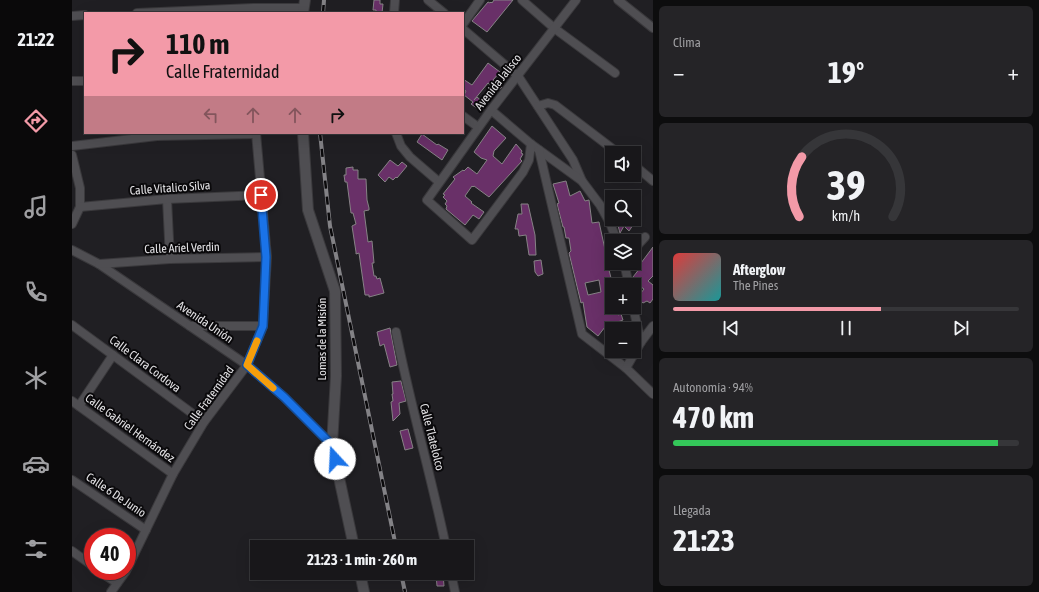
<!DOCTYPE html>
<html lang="es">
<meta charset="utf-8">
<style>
:root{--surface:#18171a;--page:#252427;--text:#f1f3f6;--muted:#9f9fa2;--line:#363639;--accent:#f39aa8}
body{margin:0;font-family:"Asap Condensed",sans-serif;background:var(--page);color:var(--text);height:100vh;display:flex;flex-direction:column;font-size:15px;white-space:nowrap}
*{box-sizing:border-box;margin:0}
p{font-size:13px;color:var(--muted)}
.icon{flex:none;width:22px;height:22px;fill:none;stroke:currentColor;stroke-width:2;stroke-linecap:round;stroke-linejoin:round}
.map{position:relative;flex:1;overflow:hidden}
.panel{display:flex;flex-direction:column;gap:6px;padding:6px;background:#0d0d0e;width:386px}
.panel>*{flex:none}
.guide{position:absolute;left:12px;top:12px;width:380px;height:122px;border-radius:0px;box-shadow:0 4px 16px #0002,0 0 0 1px var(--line);background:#f39aa8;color:#111;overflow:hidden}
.buttons{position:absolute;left:533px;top:146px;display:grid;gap:8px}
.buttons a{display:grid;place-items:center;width:36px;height:36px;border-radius:0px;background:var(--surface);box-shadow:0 4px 16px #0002,0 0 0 1px var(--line);font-size:20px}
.speed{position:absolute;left:12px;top:528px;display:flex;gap:8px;font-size:20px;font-weight:700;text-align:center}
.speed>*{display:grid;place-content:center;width:52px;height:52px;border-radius:50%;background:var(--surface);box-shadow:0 4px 16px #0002,0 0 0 1px var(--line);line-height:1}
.speed .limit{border:6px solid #d22;background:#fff;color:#111}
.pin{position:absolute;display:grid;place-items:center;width:34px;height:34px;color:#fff;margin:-17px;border:2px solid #fff;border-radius:50%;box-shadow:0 1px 4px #0007}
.me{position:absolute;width:44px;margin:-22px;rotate:340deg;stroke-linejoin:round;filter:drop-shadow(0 0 3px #0008)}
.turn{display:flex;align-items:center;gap:14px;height:84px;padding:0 16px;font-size:18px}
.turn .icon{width:52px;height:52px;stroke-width:2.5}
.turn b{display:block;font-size:28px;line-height:34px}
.lanes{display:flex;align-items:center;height:38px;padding:0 16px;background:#0003;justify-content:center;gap:20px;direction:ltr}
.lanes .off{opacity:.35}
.big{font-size:30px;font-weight:700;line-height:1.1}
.panel .tile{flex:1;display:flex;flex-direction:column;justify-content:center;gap:6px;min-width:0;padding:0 14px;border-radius:6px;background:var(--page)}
.panel .dial{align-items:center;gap:0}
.dial svg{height:104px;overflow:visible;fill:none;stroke:var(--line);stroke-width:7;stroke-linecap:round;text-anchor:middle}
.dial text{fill:var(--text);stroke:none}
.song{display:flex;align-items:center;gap:12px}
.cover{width:48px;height:48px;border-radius:6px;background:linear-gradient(135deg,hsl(0 70% 55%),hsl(180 70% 35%))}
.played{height:4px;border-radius:2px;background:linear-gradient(90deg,var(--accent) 60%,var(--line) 60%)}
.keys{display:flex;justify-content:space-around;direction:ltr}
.heat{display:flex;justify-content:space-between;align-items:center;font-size:22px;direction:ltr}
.charge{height:6px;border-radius:3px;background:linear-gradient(90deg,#34c759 94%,var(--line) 0)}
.trip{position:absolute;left:178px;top:540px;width:224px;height:40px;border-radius:0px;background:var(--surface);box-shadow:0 4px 16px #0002,0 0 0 1px var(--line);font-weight:700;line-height:40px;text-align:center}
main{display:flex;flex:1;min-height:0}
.dock{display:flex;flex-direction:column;width:72px;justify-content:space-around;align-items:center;background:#0a090a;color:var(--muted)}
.dock .icon{width:28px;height:28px}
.dock .selected{color:var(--accent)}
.dock b{font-size:18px;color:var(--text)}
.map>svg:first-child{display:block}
</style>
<main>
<nav class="dock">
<b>21:22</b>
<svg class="icon selected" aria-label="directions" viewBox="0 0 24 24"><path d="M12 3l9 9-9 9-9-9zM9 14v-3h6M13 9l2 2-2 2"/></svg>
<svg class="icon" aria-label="music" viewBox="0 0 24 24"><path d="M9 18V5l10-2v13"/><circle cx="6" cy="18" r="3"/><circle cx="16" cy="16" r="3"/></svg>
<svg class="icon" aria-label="phone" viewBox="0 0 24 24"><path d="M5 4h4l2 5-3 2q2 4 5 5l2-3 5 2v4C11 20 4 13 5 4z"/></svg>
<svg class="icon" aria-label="climate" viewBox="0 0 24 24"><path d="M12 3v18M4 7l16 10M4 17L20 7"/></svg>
<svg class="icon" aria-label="car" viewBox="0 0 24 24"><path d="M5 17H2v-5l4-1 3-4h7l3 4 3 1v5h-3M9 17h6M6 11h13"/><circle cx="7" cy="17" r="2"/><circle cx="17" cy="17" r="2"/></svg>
<svg class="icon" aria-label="filters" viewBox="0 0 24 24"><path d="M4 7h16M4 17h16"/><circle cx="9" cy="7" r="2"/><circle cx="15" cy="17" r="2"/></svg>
</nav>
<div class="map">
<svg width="581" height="592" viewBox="0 0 581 592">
<rect width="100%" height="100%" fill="#201f23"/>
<g fill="#693068" stroke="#868285" fill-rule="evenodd">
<path d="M 302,0 L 308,0 L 308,4 L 311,4 L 310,13 L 304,13 L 304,10 L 301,10 Z"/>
<path d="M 422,0 L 441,0 L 415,32 L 400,21 L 416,2 L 418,3 L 419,2 L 420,3 Z"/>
<path d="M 416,63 L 428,72 L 421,80 L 430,87 L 427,90 L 416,83 L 402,100 L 405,97 L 411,102 L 406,109 L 399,104 L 401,102 L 392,95 L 394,91 L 391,89 L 391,79 L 400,85 Z"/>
<path d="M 420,126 L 434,138 L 422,151 L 421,156 L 430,164 L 444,144 L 450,151 L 449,153 L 451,154 L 448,159 L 450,161 L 417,197 L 402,186 L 401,187 L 400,186 L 393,196 L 400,202 L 399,203 L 412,212 L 407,219 L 401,215 L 393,225 L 374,209 L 375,206 L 373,204 L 375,201 L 371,197 L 373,195 L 371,194 L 383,179 L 381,177 L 391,170 L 392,171 L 396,167 L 405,174 L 415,160 L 409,158 L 402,152 Z"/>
<path d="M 350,134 L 365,145 L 366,144 L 376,150 L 370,160 L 345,142 Z"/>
<path d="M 318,160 L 326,166 L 330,162 L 335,166 L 325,178 L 324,177 L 321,180 L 317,177 L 313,182 L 306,175 Z"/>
<path d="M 281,167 L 281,170 L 286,170 L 286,179 L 294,179 L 295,200 L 297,208 L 297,210 L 292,211 L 296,242 L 300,241 L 302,263 L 300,263 L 302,276 L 304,276 L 305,279 L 308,278 L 312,293 L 297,297 L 297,295 L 293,295 L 287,253 L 284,254 L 284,252 L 280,226 L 284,224 L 281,213 L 279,213 L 275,182 L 273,182 L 272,175 L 274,175 L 274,168 Z"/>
<path d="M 494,181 L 498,196 L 508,191 L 513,201 L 517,200 L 520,223 L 527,222 L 536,263 L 540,262 L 541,269 L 537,270 L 540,282 L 540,307 L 542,307 L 543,311 L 544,310 L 546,315 L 549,314 L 551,320 L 543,323 L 544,329 L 540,329 L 540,348 L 536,347 L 533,327 L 526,336 L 515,327 L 511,302 L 509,303 L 497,253 L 499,251 L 497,238 L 494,238 L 492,227 L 491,227 L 485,204 L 487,203 L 481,184 ZM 527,280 L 529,292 L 516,295 L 513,283 Z"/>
<path d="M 449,204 L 456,204 L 463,235 L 464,255 L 457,255 L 454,235 L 447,236 L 446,229 L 443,229 L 446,214 L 450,214 Z"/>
<path d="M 548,219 L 563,219 L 559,223 L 561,225 L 557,231 L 552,226 L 548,233 L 545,222 Z"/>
<path d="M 581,247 L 581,276 L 576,281 L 581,285 L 581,299 L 578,303 L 575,301 L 571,303 L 565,298 L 572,289 L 566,285 L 567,283 L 561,277 L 568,268 L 566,267 Z"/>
<path d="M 469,260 L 471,274 L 466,276 L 463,272 L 462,261 Z"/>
<path d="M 318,328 L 325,365 L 318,367 L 312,344 L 308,346 L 305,332 Z"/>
<path d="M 329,381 L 334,401 L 327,403 L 328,414 L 321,421 L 319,402 L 321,401 L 320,394 L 321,394 L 320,382 Z"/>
<path d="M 336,429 L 341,448 L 333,450 L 328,431 Z"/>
<path d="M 371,574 L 372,586 L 365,586 L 364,575 Z"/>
</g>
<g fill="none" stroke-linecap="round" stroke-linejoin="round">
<g stroke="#3a393c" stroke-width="10">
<g id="minor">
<path d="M 356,0 L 372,13"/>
<path d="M 450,0 L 482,28 L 543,73"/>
<path d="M 546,0 L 581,28"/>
<path d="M 65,13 L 181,8 L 231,8"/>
<path d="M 322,13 L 323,0"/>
<path d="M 0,16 L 13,15"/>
<path d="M 391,24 L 408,0"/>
<path d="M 391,29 L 446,76 L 501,160 L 510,181"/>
<path d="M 0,81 L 13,81"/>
<path d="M 466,106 L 476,103 L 483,105 L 546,153"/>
<path d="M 419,110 L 459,144 L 510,181 L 528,205 L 538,223 L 545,241"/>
<path d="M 391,116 L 406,127"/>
<path d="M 324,133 L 329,146 L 338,157 L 367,182"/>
<path d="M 459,144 L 457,160 L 451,172 L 400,240 L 355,200 L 419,110 L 504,0"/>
<path d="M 0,146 L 85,136 L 184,134"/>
<path d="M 467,150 L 510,334 L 554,368 L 581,394"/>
<path d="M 0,155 L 8,188 L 8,207 L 0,224"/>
<path d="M 562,165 L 581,181"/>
<path d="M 95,199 L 98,259"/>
<path d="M 8,207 L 95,199 L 189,195"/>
<path d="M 562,249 L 573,237"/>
<path d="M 0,250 L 27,264 L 175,365 L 212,397 L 260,445"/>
<path d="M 552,263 L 557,285"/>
<path d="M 27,264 L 98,259 L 195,257"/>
<path d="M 561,307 L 569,342"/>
<path d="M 0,325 L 132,422"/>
<path d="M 118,326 L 191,326"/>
<path d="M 324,332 C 338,404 359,475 374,547"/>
<path d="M 554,368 L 569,342 L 581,326"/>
<path d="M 0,401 L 101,474"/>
<path d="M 7,406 L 41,355"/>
<path d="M 0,480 L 74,530"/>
<path d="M 0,551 L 21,566"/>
<path d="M 55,569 L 101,474 L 132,422 L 175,365 L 191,326 L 195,257 L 184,133"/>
<path d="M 27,571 L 45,583"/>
<path d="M 379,573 L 383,592"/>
<path d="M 39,592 L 54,571"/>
</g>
</g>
<g stroke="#3a393c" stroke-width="12">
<g id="tertiary">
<path d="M 231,13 L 233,0"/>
<path d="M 231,133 L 236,210 L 263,291 L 264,376 L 260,445 L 282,547"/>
<path d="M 288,573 L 292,592"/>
</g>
</g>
<use href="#minor" stroke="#4f4e52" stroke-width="8"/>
<use href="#tertiary" stroke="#4f4e52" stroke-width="10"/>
<g stroke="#838286" stroke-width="4">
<g id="rail">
<path d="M 251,13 L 252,0"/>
<path d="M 248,133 L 258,226 L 324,547"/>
<path d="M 329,573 L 333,592"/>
</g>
</g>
<use href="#rail" stroke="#0a090b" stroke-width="2.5" stroke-dasharray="8" stroke-linecap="butt"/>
</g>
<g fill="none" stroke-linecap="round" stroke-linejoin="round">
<g stroke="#114b97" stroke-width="10">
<path id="route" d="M 189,195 L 194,257 L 191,326 L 175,365 L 212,397 L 260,445 L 263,459"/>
</g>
<use href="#route" stroke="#1a73e8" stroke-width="7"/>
<path stroke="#f59e0b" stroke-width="7" d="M 185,341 L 175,365 L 201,388"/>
</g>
<g text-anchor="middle" stroke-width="4" stroke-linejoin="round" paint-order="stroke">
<g font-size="12" fill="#e4e3e6" stroke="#0a090b">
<text transform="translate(426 82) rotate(-52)" y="4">Avenida Jalisco</text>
<text transform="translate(98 188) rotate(-4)" y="4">Calle Vitalico Silva</text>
<text transform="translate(110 248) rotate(-2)" y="4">Calle Ariel Verdin</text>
<text transform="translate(133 322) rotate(34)" y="4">Avenida Unión</text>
<text transform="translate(250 339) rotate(-90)" y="4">Lomas de la Misión</text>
<text transform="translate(73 364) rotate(37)" y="4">Calle Clara Cordova</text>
<text transform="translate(137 398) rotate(-54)" y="4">Calle Fraternidad</text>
<text transform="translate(58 428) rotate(36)" y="4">Calle Gabriel Hernández</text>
<text transform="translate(360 437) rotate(76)" y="4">Calle Tlatelolco</text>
<text transform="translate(44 495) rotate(34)" y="4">Calle 6 De Junio</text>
</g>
</g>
</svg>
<div class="buttons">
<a><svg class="icon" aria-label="sound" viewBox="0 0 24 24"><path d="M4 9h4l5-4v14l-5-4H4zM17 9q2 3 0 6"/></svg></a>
<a><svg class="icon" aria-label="search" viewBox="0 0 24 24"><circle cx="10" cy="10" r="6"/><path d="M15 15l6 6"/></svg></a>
<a><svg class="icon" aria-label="layers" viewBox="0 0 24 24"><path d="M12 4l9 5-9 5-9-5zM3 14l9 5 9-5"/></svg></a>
<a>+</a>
<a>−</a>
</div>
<div class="speed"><div class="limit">40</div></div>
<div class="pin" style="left:189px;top:195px;background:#d93025"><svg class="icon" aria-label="arrive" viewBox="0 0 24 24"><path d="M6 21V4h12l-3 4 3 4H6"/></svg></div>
<svg class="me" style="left:263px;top:459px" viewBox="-20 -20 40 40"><circle r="19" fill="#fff"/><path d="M0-13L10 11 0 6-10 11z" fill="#1a73e8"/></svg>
<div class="trip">21:23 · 1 min · 260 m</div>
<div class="guide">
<div class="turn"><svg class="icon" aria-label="right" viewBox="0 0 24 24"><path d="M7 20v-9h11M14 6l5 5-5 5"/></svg><div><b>110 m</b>Calle Fraternidad</div></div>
<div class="lanes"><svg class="icon off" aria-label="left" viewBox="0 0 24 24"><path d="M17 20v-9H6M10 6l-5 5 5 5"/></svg><svg class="icon off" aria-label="ahead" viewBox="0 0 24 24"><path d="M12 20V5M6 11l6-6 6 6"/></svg><svg class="icon off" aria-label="ahead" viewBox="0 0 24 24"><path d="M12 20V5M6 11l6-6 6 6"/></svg><svg class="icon" aria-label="right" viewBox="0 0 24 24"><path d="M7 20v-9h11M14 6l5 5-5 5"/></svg></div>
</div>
</div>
<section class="panel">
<div class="tile"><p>Clima</p>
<div class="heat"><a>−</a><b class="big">19°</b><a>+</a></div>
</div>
<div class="tile dial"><svg viewBox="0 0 100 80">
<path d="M14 69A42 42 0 1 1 86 69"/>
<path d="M14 69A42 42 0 0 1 16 23" stroke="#f39aa8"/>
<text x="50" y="56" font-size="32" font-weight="700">39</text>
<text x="50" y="72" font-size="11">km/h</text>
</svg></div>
<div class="tile">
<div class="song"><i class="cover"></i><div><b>Afterglow</b><p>The Pines</p></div></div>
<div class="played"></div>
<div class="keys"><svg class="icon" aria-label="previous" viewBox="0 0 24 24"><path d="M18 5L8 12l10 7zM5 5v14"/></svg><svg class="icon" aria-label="pause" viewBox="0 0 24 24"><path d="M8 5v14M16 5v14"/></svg><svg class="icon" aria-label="next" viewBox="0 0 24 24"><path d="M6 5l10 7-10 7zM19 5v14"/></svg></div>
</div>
<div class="tile"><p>Autonomía · 94%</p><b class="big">470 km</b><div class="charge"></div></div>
<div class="tile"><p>Llegada</p><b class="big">21:23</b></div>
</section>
</main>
